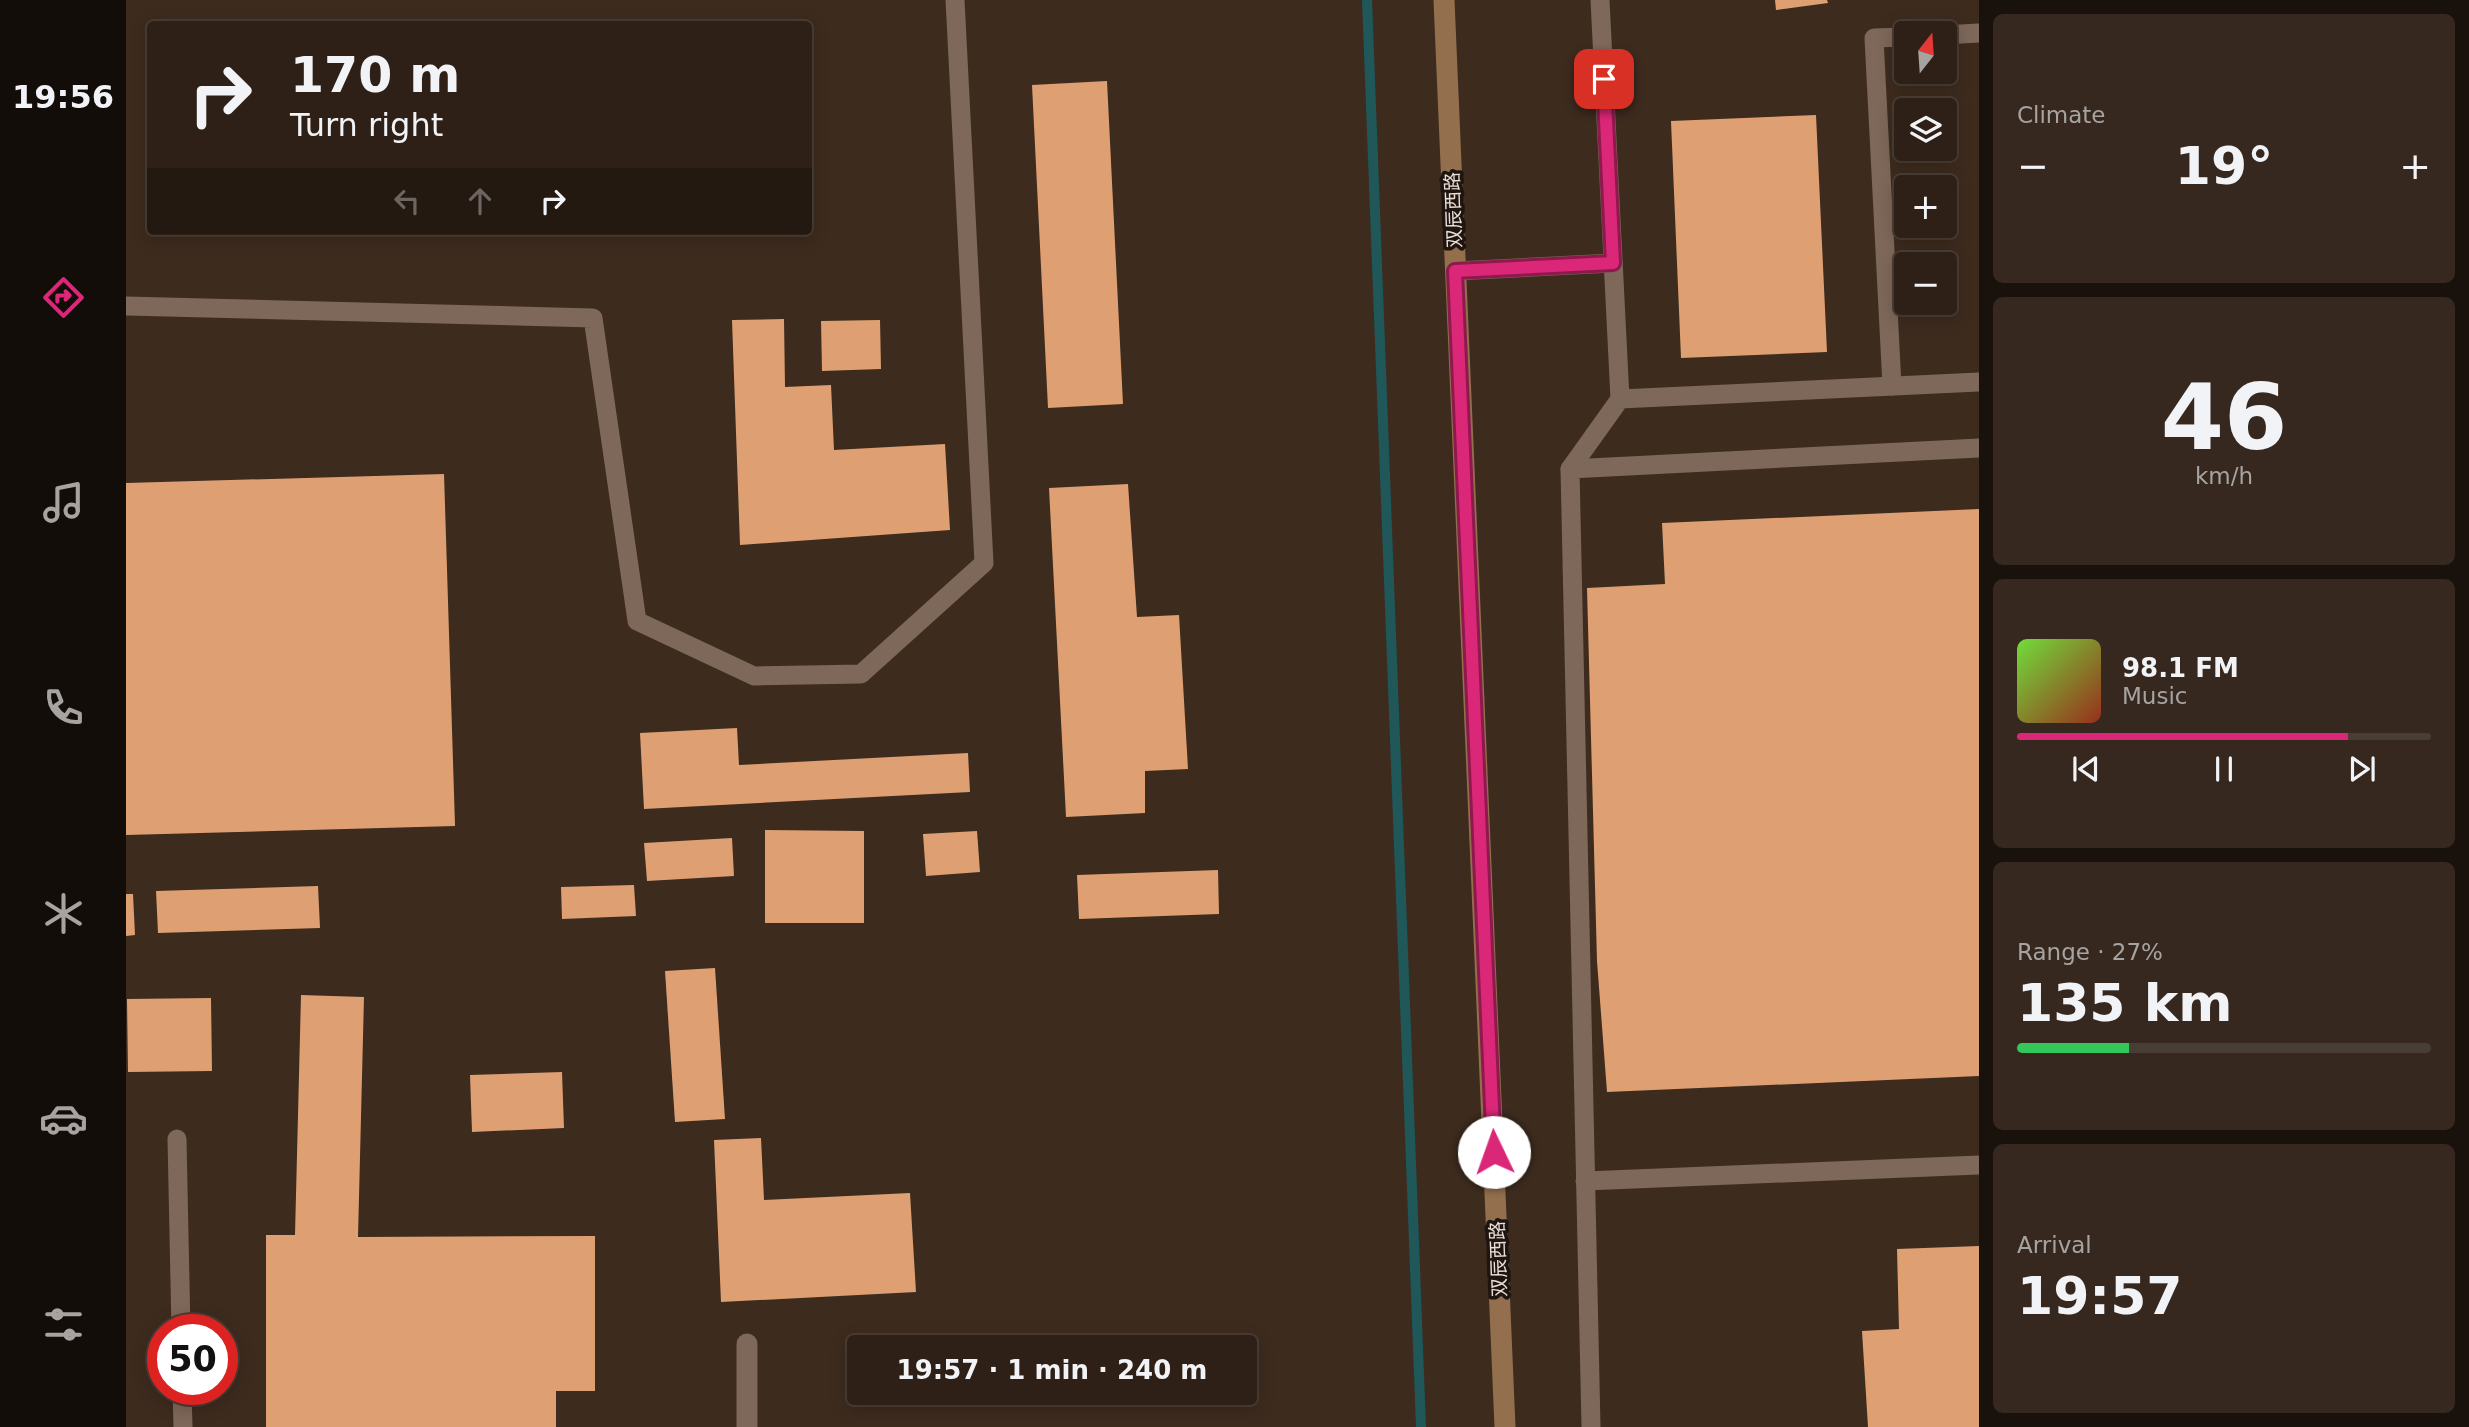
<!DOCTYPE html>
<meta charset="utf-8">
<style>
:root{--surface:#2e2016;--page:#36281f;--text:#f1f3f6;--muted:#a7a3a1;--line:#493e35;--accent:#db2777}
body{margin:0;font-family:"DejaVu Sans","Noto Sans SC",sans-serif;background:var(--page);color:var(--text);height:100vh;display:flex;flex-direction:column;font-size:26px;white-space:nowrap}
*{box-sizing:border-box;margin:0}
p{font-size:23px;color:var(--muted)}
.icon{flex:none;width:38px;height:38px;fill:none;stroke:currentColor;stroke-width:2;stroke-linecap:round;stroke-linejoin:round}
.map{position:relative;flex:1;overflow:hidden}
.side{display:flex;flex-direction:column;gap:14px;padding:14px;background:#19120c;width:490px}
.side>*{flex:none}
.hud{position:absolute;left:21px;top:21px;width:665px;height:214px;border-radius:7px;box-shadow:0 4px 18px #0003,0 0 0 2px var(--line);background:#2e2016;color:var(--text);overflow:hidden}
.needle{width:46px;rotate:17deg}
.controls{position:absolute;left:1768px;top:21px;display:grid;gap:14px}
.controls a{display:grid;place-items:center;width:63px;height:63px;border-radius:7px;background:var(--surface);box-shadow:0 4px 18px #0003,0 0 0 2px var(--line);font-size:35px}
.speed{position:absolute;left:21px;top:1314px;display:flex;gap:14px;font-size:35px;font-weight:700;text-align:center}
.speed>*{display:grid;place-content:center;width:91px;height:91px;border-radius:50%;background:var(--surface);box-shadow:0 4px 18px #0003,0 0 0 2px var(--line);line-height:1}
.speed .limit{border:10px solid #d22;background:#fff;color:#111}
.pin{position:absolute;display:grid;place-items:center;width:60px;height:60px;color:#fff;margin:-30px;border-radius:14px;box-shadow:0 4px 10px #0006}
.me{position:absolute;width:77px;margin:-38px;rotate:357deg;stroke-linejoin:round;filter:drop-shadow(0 0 5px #0008)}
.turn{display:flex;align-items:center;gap:24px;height:147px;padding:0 28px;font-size:32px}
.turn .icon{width:91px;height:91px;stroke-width:2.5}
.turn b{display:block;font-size:49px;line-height:60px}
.lanes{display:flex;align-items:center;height:66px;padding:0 28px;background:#0003;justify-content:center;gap:35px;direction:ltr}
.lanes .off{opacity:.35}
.big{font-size:52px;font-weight:700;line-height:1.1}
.side .tile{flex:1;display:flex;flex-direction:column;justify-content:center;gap:10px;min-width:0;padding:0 24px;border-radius:10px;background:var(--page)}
.side .dial{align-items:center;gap:0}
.dial b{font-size:91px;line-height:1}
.song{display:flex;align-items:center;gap:21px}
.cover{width:84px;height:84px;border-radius:10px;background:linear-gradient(135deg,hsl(100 70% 55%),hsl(10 70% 35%))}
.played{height:7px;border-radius:4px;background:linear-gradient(90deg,var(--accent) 80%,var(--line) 80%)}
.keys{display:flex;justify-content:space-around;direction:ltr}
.heat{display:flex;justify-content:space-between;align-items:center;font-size:38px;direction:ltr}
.charge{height:10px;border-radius:5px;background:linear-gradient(90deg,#34c759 27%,var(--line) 0)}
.trip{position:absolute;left:721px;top:1335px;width:410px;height:70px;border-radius:7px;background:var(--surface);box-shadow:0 4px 18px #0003,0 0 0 2px var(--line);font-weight:700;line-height:70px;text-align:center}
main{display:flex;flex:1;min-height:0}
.tabs{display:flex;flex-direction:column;width:126px;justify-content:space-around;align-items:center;background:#120d09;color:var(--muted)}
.tabs .icon{width:49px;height:49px}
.tabs .selected{color:var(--accent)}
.tabs b{font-size:32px;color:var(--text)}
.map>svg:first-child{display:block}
</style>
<main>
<nav class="tabs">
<b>19:56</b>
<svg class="icon selected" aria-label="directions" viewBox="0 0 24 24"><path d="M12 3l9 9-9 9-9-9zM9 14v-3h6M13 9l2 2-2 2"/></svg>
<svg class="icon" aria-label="music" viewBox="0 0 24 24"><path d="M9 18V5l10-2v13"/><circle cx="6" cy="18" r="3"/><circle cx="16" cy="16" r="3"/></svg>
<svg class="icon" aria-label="phone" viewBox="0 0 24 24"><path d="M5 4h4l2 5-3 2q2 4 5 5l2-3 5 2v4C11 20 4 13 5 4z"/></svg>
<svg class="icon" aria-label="climate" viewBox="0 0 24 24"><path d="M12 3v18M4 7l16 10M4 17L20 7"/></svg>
<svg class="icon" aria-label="car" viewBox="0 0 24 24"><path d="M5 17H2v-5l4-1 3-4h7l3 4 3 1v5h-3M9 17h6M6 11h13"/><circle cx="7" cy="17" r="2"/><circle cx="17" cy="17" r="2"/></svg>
<svg class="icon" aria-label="filters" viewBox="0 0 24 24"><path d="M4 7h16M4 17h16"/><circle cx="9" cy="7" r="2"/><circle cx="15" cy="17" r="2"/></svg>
</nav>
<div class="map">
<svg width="1853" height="1427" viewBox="0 0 1853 1427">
<rect width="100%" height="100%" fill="#3d2b1e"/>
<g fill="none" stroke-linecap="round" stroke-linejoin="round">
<path stroke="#205758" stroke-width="10" d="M 1241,0 L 1295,1427"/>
</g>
<g fill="#dea073">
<path d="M 1649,0 L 1701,0 L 1702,3 L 1650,10 Z"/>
<path d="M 981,81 L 997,404 L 922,408 L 906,85 Z"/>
<path d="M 1690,115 L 1701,352 L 1555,358 L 1545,121 Z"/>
<path d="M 658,319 L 659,387 L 705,385 L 708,450 L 819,444 L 824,530 L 614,545 L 606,320 Z"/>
<path d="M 754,320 L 755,369 L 696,371 L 695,321 Z"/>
<path d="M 318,474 L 329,826 L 0,835 L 0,483 Z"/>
<path d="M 1002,484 L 1011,617 L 1053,615 L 1062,769 L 1019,771 L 1019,813 L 940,817 L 923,488 Z"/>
<path d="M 1853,509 L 1853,1076 L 1481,1092 L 1471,961 L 1461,588 L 1539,584 L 1536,523 Z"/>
<path d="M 611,728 L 613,765 L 842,753 L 844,792 L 518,809 L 514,733 Z"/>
<path d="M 639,830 L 738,831 L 738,923 L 639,923 Z"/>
<path d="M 851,831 L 854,872 L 800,876 L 797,834 Z"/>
<path d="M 606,838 L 608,876 L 521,881 L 518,843 Z"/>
<path d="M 1092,870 L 1093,914 L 953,919 L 951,875 Z"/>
<path d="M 508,885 L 510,916 L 436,919 L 435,887 Z"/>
<path d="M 192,886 L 194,928 L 32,933 L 30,891 Z"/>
<path d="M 0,894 L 7,894 L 9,935 L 0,936 Z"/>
<path d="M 589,968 L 599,1119 L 549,1122 L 539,971 Z"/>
<path d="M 175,995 L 238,997 L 232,1237 L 469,1236 L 469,1391 L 430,1391 L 430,1427 L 140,1427 L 140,1235 L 169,1235 Z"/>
<path d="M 85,998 L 86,1071 L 2,1072 L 1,999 Z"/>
<path d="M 436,1072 L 438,1128 L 346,1132 L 344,1075 Z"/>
<path d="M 635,1138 L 638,1200 L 784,1193 L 790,1292 L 595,1302 L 588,1140 Z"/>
<path d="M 1853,1246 L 1853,1427 L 1742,1427 L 1736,1331 L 1773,1329 L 1771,1249 Z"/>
</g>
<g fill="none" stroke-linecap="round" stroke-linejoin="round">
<g stroke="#7d6859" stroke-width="19">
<path d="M 1474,0 L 1494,399"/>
<path d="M 1818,35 L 1853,33"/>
<path d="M 1329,271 L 1487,263"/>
<path d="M 0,306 L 467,318 L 511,621 L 628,676 L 735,674 L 858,563 L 829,0"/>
<path d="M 1766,386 L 1748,38 L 1780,37"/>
<path d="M 1444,469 L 1494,399 L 1853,382"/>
<path d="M 51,1139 L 55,1330"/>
<path d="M 1459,1181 L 1853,1165"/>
<path d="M 56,1390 L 57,1427"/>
<path d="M 1465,1427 L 1444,469 L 1853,448"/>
</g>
<path stroke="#7d6859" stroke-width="21" d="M 621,1344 L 621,1427"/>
<path stroke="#936f4d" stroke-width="21" d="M 1318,0 L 1379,1427"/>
</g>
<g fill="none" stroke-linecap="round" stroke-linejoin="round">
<g stroke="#8e194d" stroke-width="18">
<path id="route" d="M 1368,1152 L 1329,271 L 1487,263 L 1478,79"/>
</g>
<use href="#route" stroke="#db2777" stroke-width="12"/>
</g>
<g text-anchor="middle" stroke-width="7" stroke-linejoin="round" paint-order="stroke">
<g font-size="19" fill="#ebdfd6" stroke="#1e1510">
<text transform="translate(1327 210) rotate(-92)" y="7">双辰西路</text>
<text transform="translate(1372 1259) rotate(-92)" y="7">双辰西路</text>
</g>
</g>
</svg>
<div class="controls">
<a><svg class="needle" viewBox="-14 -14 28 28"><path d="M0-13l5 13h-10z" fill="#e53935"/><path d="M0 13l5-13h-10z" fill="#a7a3a1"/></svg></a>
<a><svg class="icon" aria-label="layers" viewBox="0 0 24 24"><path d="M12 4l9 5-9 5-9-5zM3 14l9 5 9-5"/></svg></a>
<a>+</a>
<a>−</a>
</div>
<div class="speed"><div class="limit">50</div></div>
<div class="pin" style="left:1478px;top:79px;background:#d93025"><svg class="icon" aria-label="arrive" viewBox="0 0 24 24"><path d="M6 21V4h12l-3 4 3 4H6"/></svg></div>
<svg class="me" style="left:1368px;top:1152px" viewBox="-20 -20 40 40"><circle r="19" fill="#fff"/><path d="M0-13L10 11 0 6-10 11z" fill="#db2777"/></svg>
<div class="trip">19:57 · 1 min · 240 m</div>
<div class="hud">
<div class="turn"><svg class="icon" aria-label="right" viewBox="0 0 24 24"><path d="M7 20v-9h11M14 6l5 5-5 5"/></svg><div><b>170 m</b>Turn right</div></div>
<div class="lanes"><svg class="icon off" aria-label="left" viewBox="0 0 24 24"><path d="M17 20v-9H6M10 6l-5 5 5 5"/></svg><svg class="icon off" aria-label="ahead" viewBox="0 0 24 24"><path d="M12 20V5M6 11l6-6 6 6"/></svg><svg class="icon" aria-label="right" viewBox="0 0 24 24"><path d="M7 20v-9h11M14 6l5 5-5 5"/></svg></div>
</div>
</div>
<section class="side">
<div class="tile"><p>Climate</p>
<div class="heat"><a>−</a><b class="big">19°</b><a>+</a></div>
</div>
<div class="tile dial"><b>46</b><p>km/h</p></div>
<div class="tile">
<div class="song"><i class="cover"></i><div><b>98.1 FM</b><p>Music</p></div></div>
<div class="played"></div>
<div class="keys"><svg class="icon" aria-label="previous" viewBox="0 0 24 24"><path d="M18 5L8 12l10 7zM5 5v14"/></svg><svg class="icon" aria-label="pause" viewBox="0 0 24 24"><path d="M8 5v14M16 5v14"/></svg><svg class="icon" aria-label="next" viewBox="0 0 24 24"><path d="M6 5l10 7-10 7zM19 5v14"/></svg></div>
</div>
<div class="tile"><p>Range · 27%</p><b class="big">135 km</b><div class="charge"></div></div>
<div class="tile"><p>Arrival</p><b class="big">19:57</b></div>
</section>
</main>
